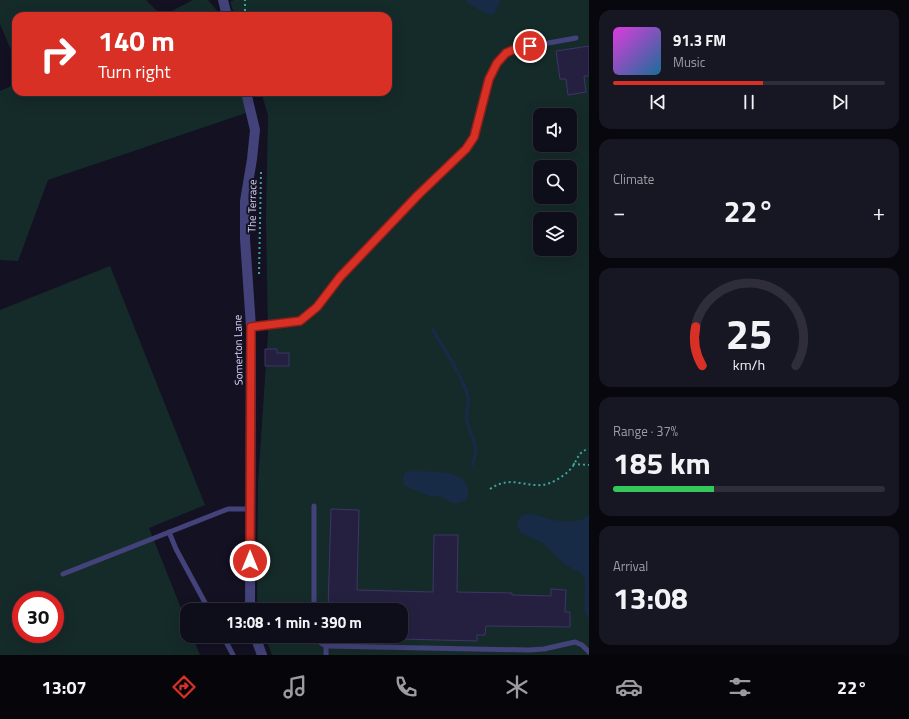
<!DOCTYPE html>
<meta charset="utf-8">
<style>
:root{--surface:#0e0d1a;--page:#171623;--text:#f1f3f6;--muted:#9b9ca2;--line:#2e2d39;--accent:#d93025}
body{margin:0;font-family:"Titillium Web",sans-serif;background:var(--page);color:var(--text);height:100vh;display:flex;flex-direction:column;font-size:15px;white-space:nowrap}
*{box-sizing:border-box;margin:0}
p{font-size:13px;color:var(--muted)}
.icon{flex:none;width:22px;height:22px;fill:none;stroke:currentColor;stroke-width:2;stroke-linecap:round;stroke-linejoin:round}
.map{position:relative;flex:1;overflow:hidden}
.sheet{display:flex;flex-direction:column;gap:10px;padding:10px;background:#08070e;width:320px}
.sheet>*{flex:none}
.guide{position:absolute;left:12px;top:12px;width:380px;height:84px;border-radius:12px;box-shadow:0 4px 16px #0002,0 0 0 1px var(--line);background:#d93025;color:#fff;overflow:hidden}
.controls{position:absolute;left:533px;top:108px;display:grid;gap:8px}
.controls a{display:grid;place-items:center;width:44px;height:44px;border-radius:8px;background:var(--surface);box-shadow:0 4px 16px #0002,0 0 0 1px var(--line);font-size:20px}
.speed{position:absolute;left:12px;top:591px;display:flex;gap:8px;font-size:20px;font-weight:700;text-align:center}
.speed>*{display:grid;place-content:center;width:52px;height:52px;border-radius:50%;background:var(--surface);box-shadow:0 4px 16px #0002,0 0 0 1px var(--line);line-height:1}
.speed .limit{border:6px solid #d22;background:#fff;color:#111}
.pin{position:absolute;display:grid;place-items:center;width:34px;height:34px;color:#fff;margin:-17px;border:2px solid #fff;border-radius:50%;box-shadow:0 1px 4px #0007}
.me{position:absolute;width:44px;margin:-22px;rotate:0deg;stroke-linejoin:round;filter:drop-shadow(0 0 3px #0008)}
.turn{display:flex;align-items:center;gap:14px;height:84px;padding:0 20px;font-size:18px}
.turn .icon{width:52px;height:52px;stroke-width:2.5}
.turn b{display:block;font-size:28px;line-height:34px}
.big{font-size:30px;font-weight:700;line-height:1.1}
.sheet .card{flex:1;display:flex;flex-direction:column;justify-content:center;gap:6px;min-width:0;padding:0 14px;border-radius:12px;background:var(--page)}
.sheet .dial{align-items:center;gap:0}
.dial svg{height:104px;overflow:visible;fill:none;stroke:var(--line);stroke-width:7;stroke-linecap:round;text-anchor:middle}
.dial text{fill:var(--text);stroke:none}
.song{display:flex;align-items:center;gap:12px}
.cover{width:48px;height:48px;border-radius:6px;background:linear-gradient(135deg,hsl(300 70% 55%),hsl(200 70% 35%))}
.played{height:4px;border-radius:2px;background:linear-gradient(90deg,var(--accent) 55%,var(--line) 55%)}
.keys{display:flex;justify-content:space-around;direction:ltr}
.heat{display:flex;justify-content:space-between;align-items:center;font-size:22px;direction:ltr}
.charge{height:6px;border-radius:3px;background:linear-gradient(90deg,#34c759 37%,var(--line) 0)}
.trip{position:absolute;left:180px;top:603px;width:228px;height:40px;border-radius:12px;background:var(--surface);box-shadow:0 4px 16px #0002,0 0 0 1px var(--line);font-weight:700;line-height:40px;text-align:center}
.menu{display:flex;height:64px;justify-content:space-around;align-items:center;background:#06050a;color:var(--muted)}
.menu .icon{width:28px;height:28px}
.menu .active{color:var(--accent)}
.menu b{font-size:18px;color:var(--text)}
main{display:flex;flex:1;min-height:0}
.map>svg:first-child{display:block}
</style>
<main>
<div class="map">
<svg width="589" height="655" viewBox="0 0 589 655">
<rect width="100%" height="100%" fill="#131122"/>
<g fill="#152b29" fill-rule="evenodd">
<path d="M 0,0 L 146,0 L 162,16 L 193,0 L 208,0 L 219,13 L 221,16 L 16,16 L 16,62 L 0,24 Z"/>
<path d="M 234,0 L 589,0 L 589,655 L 272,655 L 265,636 L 401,636 L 401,610 L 257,610 L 258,483 L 268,334 L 266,218 L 268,115 L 261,92 L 388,92 L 388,16 L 235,16 L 230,2 ZM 540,115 L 570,115 L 570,145 L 540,145 ZM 540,167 L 570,167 L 570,197 L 540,197 ZM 540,219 L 570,219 L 570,249 L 540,249 Z"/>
<path d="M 16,84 L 16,92 L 242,92 L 246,113 L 48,180 L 18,261 L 0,260 L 0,91 Z"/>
<path d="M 110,266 L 205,505 L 149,528 L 187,623 L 187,636 L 192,636 L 200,655 L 0,655 L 0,310 ZM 21,600 L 55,600 L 55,634 L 21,634 Z"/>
</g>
<g fill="#172a46">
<path d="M 467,0 L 500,0 L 496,12 L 492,15 L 487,14 L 470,5 L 467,3 Z"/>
<path d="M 407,471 C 423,472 466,467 468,490 C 469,493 468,497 467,499 C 458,505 451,505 443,497 L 430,496 L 404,486 C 403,480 402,475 407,471 Z"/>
<path d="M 531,514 C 548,518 573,528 589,515 L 589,620 L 584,609 L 585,580 L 582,574 L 564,564 L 542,542 L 524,535 L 519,530 L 517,524 L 519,519 L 522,515 Z"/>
</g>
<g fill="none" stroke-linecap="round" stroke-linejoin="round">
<path stroke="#172a46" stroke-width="3.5" d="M 432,328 C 442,346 464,378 468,397 C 469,405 465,414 467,421 C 472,440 480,445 472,465"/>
</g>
<g fill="#252040" stroke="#3e3569">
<path d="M 589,46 L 589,76 L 584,76 L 586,92 L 568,95 L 566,79 L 560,79 L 556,51 Z"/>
<path d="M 265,349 L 277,349 L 277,353 L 289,353 L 289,366 L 265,366 Z"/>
<path d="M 331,509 L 359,510 L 357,590 L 433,592 L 434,535 L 458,535 L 457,592 L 512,593 L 512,595 L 551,596 L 551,589 L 566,590 L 565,612 L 570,612 L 570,627 L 486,626 L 485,635 L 477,635 L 477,641 L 401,639 L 401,610 L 328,610 Z"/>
</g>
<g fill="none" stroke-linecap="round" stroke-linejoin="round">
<g stroke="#3fa69d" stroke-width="2" stroke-dasharray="2 3" stroke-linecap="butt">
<path d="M 245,16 L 245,0"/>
<path d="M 259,274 L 261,172"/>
<path d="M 573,464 L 589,465"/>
<path d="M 490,489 C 513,473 529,491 550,483 C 558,480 568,473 573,466 C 578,458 579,451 589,449"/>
</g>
<g stroke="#43427a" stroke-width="5">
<path d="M 251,327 L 300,321 L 317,307 L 340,277 L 418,195 L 466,149 L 473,137 L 489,79 L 497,63 L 505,53 L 515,49 L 576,38"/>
<path d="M 169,532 L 176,549 L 209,610"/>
<path d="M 63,574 L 228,509 L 250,509"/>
<path d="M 314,610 L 314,506"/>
<path d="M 223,636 L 233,655"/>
<path d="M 316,636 C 318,642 321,643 326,646 L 529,650 L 544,649 L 575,642 L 582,645 L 589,652"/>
<path d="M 326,655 L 326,646"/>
</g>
<g stroke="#43427a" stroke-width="10">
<path d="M 223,0 L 227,16"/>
<path d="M 246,92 L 255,130 L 252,159 L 245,201 L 245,239 L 251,327 L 250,610"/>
<path d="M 255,636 L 262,655"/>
</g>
</g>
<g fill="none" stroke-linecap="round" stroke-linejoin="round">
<g stroke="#8d1f18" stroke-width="10">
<path id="route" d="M 250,561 L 251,327 L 300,321 L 317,307 L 340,277 L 418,195 L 466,149 L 474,137 L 489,79 L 497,63 L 506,53 L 515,49 L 530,46"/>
</g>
<use href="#route" stroke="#d93025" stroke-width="7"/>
</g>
<g text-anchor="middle" stroke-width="4" stroke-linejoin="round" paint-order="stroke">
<g font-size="11" fill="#dad7f9" stroke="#131122">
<text transform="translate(252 206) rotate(-89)" y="4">The Terrace</text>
<text transform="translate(238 350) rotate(-91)" y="4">Somerton Lane</text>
</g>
</g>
</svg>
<div class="controls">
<a><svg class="icon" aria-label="sound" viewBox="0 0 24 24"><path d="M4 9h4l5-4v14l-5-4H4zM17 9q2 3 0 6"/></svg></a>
<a><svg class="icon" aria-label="search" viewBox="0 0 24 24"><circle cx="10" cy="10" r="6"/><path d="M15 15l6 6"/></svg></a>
<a><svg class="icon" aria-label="layers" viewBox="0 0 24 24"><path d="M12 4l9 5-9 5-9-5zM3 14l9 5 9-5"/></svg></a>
</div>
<div class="speed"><div class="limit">30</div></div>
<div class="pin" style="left:530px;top:46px;background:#d93025"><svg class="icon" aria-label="arrive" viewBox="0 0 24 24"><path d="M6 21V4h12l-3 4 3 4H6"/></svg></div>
<svg class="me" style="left:250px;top:561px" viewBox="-20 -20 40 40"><circle r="17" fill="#d93025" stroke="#fff" stroke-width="3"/><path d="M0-11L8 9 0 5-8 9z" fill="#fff"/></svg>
<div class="trip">13:08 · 1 min · 390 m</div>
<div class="guide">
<div class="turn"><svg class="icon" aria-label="right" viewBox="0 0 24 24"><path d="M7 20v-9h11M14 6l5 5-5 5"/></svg><div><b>140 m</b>Turn right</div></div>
</div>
</div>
<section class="sheet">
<div class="card">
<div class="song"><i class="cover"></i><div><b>91.3 FM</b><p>Music</p></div></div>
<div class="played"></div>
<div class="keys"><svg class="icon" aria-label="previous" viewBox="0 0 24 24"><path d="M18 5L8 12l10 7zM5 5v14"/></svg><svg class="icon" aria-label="pause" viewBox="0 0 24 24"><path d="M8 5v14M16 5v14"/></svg><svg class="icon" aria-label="next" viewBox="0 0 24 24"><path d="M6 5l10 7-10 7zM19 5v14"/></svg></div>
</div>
<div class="card"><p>Climate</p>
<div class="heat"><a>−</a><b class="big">22°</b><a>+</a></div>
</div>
<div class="card dial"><svg viewBox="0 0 100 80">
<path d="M14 69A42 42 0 1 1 86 69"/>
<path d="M14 69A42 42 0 0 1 9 39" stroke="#d93025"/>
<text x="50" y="56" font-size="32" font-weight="700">25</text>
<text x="50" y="72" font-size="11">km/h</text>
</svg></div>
<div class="card"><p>Range · 37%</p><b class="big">185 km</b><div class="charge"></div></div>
<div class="card"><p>Arrival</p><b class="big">13:08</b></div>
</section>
</main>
<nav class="menu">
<b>13:07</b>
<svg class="icon active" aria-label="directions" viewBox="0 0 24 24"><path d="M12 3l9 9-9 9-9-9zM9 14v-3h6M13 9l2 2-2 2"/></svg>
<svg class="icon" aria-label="music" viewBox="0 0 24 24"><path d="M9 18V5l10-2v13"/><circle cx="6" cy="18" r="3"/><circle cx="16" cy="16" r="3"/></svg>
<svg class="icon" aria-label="phone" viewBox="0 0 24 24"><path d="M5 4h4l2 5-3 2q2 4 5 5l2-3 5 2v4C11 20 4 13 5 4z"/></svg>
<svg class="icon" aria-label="climate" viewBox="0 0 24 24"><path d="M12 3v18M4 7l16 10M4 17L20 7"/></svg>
<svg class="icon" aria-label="car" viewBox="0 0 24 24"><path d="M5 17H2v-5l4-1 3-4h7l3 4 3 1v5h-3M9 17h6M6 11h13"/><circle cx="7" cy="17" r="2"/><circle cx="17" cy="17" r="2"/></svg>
<svg class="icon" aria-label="filters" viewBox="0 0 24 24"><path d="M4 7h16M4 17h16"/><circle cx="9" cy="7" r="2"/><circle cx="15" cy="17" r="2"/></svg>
<b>22°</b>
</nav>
